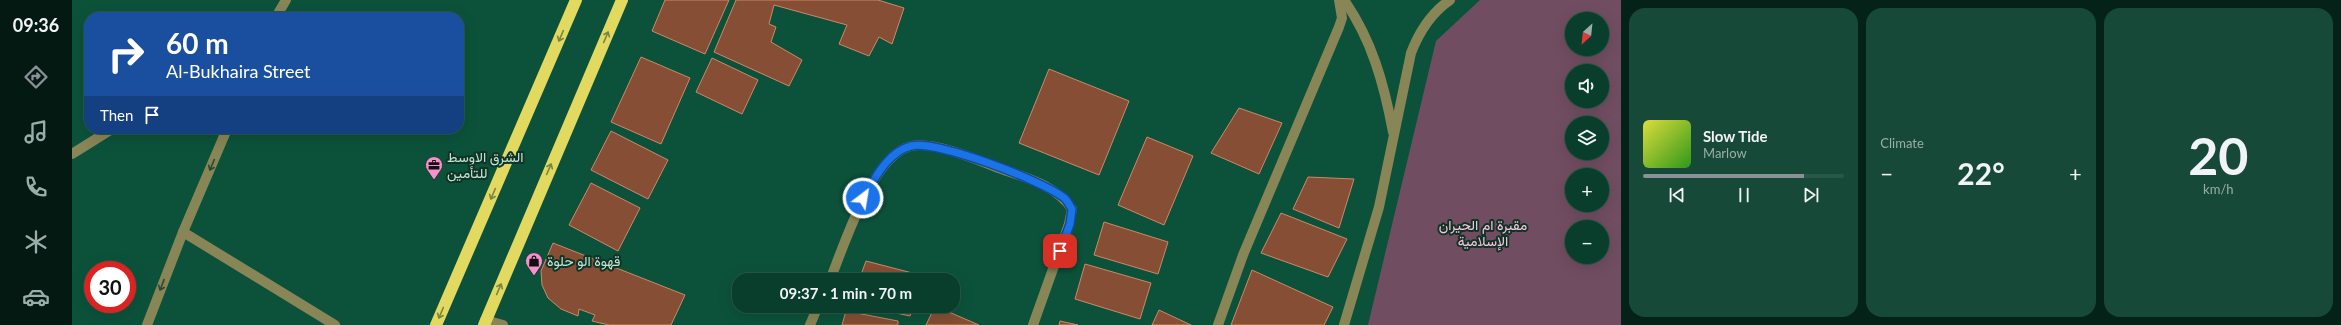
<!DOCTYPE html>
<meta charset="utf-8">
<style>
:root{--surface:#093e2c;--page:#174938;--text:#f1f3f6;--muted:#99aea9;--line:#295748;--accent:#8c9099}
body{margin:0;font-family:Lato,Vazirmatn,sans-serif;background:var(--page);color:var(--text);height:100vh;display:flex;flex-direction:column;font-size:15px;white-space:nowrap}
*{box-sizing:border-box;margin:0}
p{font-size:13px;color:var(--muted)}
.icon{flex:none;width:22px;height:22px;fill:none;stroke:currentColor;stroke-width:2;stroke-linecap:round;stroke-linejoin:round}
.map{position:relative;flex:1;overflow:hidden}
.sheet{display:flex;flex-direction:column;gap:8px;padding:8px;background:#052218;width:720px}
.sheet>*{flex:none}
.banner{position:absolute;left:12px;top:12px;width:380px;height:122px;border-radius:16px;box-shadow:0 4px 16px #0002,0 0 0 1px var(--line);background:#1a4fa0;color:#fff;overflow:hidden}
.needle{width:26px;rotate:207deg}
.fabs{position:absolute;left:1493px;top:12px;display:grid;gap:8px}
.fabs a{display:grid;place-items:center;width:44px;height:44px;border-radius:50%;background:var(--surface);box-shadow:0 4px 16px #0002,0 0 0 1px var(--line);font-size:20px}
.speed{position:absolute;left:12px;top:261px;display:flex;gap:8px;font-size:20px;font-weight:700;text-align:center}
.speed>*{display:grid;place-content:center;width:52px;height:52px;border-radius:50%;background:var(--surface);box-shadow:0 4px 16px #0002,0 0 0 1px var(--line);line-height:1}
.speed .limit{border:6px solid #d22;background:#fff;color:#111}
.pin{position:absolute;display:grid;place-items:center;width:34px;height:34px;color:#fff;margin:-17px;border-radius:8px;box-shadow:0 2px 6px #0006}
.me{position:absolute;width:44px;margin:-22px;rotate:31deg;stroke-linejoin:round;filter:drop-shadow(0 0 3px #0008)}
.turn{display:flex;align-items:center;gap:14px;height:84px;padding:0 16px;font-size:18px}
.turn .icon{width:52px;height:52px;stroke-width:2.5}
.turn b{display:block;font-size:28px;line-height:34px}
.then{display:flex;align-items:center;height:38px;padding:0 16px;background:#0003;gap:8px;font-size:15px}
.big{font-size:30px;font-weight:700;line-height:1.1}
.sheet .tile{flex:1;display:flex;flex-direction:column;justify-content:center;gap:6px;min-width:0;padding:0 14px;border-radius:16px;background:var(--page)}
.sheet .dial{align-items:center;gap:0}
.dial b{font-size:52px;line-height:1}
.song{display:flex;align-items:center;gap:12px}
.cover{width:48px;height:48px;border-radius:6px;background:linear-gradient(135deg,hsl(60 70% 55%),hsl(110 70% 35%))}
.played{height:4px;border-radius:2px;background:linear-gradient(90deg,var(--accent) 80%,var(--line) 80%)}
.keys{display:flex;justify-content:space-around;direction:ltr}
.heat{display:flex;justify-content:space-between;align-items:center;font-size:22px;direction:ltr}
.sheet .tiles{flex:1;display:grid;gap:8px;grid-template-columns:repeat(3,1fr)}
.trip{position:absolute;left:660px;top:273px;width:228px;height:40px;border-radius:16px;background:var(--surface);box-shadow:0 4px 16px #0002,0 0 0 1px var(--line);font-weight:700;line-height:40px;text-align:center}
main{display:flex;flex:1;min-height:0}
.dock{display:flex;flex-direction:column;width:72px;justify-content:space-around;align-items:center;background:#041912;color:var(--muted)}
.dock .icon{width:28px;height:28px}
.dock .active{color:var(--accent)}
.dock b{font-size:18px;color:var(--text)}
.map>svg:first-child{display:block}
</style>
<main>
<nav class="dock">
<b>09:36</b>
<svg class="icon active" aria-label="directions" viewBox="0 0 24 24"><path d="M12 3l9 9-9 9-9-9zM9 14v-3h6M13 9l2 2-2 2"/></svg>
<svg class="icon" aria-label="music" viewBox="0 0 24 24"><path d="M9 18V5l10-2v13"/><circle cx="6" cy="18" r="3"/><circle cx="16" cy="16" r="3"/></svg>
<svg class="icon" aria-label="phone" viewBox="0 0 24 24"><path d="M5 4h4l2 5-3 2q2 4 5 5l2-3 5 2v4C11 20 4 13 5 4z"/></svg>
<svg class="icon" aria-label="climate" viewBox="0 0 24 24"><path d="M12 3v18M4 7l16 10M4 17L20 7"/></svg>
<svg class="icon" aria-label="car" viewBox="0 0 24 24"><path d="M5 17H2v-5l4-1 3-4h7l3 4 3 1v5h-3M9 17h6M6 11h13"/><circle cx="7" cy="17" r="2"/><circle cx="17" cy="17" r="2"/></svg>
</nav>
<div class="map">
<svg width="1549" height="325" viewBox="0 0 1549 325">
<rect width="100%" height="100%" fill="#0c523b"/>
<path fill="#714d61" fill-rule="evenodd" d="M 1408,0 L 1549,0 L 1549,325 L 1296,325 L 1364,41 ZM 1500,19 L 1530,19 L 1530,49 L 1500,49 ZM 1500,71 L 1530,71 L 1530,101 L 1500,101 ZM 1500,123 L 1530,123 L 1530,153 L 1500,153 ZM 1500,175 L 1530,175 L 1530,205 L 1500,205 ZM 1500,227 L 1530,227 L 1530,257 L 1500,257 Z"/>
<g fill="#854e35" stroke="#cd8869">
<path d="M 593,0 L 657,0 L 633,54 L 580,31 Z"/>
<path d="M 664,0 L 806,0 L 832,8 L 820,44 L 807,37 L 797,56 L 767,44 L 775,25 L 702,5 L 697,24 L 704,27 L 699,42 L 730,60 L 717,86 L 642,52 Z"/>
<path d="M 569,57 L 618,78 L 589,144 L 539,122 Z"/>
<path d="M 640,58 L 686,80 L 670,114 L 624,92 Z"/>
<path d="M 977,69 L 1057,101 L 1027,175 L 947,143 Z"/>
<path d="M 1167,108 L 1210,123 L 1187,174 L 1139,153 Z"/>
<path d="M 539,131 L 596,160 L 576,199 L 519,170 Z"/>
<path d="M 1075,137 L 1121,156 L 1092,225 L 1046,205 Z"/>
<path d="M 1236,177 L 1282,179 L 1267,228 L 1221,209 Z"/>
<path d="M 519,183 L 568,208 L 546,251 L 497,225 Z"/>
<path d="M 1209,213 L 1275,239 L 1256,277 L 1189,253 Z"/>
<path d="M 1032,222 L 1096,242 L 1086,274 L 1022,255 Z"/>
<path d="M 481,243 L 613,295 L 599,325 L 537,325 L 520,321 L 523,315 L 507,309 L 506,316 L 489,309 L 476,298 L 470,285 L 469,271 Z"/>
<path d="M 794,261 L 852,276 L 851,280 L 787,280 Z"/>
<path d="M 1013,264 L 1079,283 L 1068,319 L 1003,299 Z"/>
<path d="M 1180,270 L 1261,307 L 1252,325 L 1159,325 Z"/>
<path d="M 791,306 L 842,306 L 838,316 Z"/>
<path d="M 863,306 L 907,325 L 854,325 Z"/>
<path d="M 1087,310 L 1119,325 L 1080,325 Z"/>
<path d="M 774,311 L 826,321 L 826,325 L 770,325 Z"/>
<path d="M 988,321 L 1006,325 L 987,325 Z"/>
</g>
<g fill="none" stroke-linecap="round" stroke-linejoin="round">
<g stroke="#888557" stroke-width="10">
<path d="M 1272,0 C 1300,40 1312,84 1321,132"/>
<path d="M 204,17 L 214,0"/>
<path d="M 0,154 L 40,129"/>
<path d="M 111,232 L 263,325"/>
<path d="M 758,280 C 772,246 800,155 839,146 C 860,141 904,159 924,167 C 951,177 983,184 1000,209 L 997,224 L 961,325"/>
<path d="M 413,320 L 431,325"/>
<path d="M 75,325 L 111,232 L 155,129"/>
<path d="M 738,325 L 746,306"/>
<path d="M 1146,325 L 1171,255 L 1267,27 L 1270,18 L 1267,0"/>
<path d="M 1272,325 L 1307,207 L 1339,53 C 1347,32 1359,13 1378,0"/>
</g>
<g stroke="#e2d960" stroke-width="12">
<path d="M 364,325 L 504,0"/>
<path d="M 412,325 L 550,0"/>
</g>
</g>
<defs><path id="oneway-shaft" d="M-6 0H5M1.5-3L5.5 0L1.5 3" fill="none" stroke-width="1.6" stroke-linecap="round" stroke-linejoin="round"/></defs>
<g stroke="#798643">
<use href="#oneway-shaft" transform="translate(489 36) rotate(113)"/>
<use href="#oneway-shaft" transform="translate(534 37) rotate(-67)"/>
<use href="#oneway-shaft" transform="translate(477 169) rotate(-67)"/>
<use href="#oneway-shaft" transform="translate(421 194) rotate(113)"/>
<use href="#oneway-shaft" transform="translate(427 289) rotate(-67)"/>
<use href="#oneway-shaft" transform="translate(369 313) rotate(113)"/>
</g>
<g stroke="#2e4832">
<use href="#oneway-shaft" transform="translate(140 165) rotate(113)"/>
<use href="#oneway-shaft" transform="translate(90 285) rotate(111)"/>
</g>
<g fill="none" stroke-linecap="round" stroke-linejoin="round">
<g stroke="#114b97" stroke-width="10">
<path id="route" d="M 791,198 C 802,180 815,152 839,146 C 865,140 968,180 991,197 C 995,199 997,205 1000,209 L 998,224 L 988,251"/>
</g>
<use href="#route" stroke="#1a73e8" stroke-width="7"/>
</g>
<defs>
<g id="office-pin" transform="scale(0.9)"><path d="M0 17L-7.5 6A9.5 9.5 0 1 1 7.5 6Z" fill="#f890cc" stroke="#103326"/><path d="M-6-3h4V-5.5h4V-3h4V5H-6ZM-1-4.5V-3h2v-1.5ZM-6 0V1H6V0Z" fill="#111"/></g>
<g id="shop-pin" transform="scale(0.9)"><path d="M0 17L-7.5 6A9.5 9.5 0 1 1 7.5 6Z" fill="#f890cc" stroke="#103326"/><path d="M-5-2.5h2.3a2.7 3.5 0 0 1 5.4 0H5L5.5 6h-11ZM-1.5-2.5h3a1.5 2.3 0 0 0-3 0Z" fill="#111"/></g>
</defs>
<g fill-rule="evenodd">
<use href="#office-pin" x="362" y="165"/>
<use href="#shop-pin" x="462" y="261"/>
</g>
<g text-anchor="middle" stroke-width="4" stroke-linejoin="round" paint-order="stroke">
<g font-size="14" fill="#bfe6d4" stroke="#103326" text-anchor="start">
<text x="375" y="162">الشرق الاوسط<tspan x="375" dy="16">للتأمين</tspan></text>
<text x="475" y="266">قهوة الو حلوة</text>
</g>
<g font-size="14" fill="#f9c6e1" stroke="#103326">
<text x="1411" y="230">مقبرة ام الحيران<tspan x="1411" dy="16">الإسلامية</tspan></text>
</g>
</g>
</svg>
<div class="fabs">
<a><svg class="needle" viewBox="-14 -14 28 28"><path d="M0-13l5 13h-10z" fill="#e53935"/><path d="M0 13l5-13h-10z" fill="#99aea9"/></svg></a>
<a><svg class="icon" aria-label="sound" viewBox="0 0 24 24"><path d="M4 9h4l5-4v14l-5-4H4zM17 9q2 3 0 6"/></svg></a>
<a><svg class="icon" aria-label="layers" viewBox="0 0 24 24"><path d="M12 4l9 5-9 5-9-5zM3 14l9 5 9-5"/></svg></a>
<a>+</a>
<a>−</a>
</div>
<div class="speed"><div class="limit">30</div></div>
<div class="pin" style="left:988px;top:251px;background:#d93025"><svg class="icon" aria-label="arrive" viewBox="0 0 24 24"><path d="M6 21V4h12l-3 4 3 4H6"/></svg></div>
<svg class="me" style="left:791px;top:198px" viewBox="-20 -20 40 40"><circle r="17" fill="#1a73e8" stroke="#fff" stroke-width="3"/><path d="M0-11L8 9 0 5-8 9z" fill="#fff"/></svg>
<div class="trip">09:37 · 1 min · 70 m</div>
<div class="banner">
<div class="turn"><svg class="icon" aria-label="right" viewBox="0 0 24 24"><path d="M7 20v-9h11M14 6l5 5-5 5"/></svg><div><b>60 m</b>Al-Bukhaira Street</div></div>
<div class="then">Then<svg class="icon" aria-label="arrive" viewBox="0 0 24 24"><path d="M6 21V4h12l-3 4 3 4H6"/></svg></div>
</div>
</div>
<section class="sheet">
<div class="tiles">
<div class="tile">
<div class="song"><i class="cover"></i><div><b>Slow Tide</b><p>Marlow</p></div></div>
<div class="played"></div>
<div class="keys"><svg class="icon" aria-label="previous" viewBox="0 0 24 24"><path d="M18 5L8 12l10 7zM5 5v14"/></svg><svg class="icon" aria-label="pause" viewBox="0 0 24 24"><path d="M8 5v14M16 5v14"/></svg><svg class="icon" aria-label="next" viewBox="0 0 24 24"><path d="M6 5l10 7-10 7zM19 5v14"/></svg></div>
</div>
<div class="tile"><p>Climate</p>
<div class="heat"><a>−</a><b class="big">22°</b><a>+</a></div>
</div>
<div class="tile dial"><b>20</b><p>km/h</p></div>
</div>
</section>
</main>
